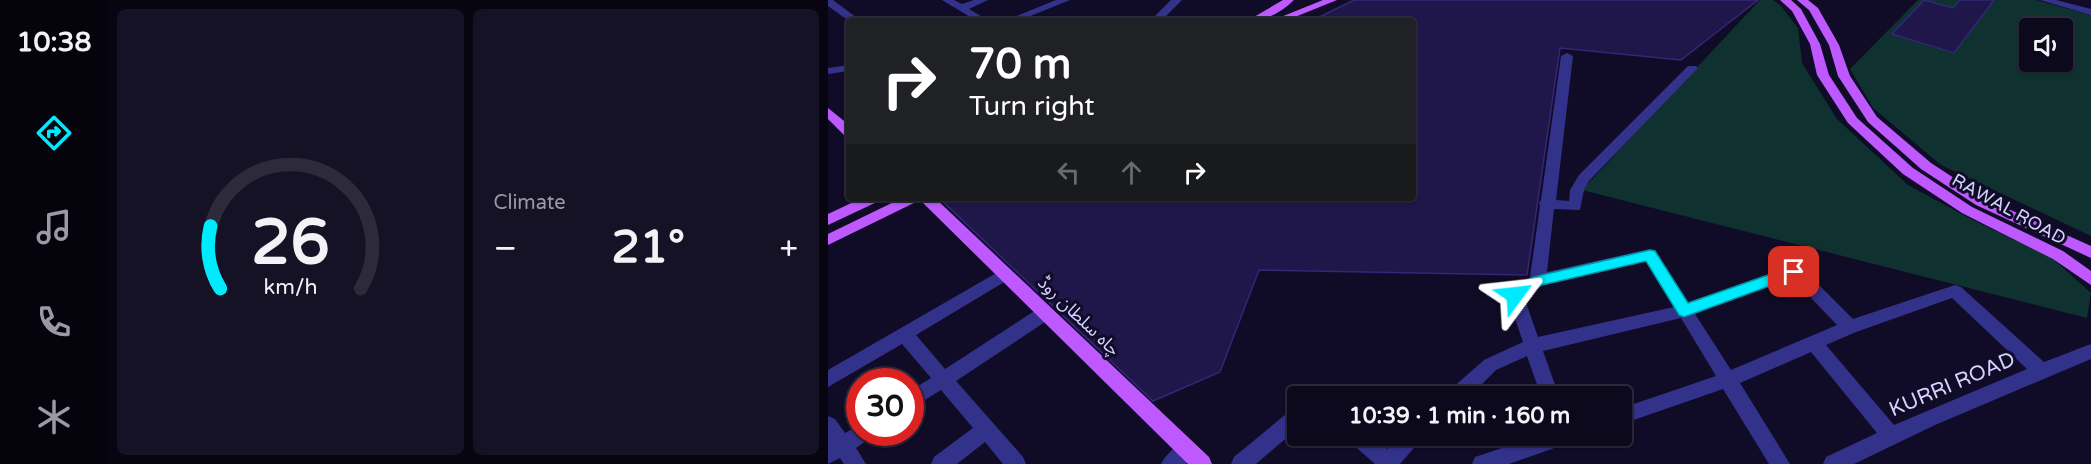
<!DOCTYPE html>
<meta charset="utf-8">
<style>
:root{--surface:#0c091d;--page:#151226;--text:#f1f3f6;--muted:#9a9aa4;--line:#2c2a3b;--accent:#00eafd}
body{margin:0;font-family:"Varela Round","Noto Sans Arabic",sans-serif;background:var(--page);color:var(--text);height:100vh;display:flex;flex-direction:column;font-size:22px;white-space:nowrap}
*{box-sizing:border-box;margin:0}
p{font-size:20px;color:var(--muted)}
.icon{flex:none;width:33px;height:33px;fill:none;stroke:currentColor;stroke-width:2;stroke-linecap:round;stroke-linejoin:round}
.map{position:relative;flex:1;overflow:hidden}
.sheet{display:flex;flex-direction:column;gap:9px;padding:9px;background:#070510;width:720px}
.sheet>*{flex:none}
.top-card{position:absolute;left:18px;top:18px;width:570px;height:183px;border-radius:6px;box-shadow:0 2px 4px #0004,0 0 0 2px var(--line);background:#202124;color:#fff;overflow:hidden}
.controls{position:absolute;left:1191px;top:18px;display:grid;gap:12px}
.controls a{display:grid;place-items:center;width:54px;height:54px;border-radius:6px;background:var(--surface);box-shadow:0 2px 4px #0004,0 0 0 2px var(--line);font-size:30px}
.speed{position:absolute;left:18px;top:368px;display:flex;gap:12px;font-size:30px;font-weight:700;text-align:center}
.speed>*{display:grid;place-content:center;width:78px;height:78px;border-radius:50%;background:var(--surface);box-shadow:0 2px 4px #0004,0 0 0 2px var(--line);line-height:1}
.speed .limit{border:9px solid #d22;background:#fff;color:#111}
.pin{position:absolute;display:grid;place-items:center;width:51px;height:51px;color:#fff;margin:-26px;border-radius:12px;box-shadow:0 3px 9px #0006}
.me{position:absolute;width:66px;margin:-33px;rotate:60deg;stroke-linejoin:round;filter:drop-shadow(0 0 4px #0008)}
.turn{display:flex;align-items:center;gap:21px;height:126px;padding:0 24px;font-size:27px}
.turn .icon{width:78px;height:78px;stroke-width:2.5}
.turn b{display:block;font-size:42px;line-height:51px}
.lanes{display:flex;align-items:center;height:57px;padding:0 24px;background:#0003;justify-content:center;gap:30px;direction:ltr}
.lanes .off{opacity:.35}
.big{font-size:45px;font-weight:700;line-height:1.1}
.sheet .tile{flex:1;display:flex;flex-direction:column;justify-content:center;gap:9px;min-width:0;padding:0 21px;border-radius:9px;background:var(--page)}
.sheet .dial{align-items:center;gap:0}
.dial svg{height:156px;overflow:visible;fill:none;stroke:var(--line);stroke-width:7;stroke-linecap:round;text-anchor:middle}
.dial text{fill:var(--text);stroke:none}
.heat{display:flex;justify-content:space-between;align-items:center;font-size:33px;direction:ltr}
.sheet .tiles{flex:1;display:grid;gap:9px;grid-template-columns:repeat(2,1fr)}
.trip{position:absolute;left:459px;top:386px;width:345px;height:60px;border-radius:6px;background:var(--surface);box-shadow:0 2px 4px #0004,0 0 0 2px var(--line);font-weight:700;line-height:60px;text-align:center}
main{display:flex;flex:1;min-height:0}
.menu{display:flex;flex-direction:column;width:108px;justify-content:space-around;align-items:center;background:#05040c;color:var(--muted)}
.menu .icon{width:42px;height:42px}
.menu .current{color:var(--accent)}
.menu b{font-size:27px;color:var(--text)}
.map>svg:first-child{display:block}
</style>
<main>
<nav class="menu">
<b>10:38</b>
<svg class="icon current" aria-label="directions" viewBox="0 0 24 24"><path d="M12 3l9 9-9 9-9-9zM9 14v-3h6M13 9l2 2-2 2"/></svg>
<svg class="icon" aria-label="music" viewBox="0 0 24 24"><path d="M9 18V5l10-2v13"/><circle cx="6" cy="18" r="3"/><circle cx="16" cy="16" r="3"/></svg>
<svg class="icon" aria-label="phone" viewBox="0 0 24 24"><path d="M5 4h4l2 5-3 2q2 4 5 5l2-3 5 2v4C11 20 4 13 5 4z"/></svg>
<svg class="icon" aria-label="climate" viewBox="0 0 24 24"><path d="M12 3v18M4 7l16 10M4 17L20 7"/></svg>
</nav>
<section class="sheet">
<div class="tiles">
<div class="tile dial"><svg viewBox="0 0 100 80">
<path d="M14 69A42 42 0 1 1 86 69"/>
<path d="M14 69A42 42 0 0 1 9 37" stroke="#00eafd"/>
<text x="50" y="56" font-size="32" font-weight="700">26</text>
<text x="50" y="72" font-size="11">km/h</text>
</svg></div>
<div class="tile"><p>Climate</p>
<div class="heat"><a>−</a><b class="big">21°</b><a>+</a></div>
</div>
</div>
</section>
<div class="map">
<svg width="1263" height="464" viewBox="0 0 1263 464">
<rect width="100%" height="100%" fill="#100c27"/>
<g fill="#0f312f" fill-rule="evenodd">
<path d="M 932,0 L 945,0 L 953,6 L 970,28 L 974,63 L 1009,119 L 1080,185 L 1145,220 L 1223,257 L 1263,293 L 1259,318 L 754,190 Z"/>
<path d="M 1090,0 L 1208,0 L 1263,15 L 1263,236 L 1113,165 L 1045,108 L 1022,69 ZM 1202,28 L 1234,28 L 1234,62 L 1202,62 Z"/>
</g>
<g fill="#1f164a" stroke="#342678" stroke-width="1.5">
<path d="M 526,0 L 930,0 L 853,60 L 732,48 L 699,275 L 431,270 L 392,372 L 325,401 L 111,198 L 585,198 L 585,21 L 483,21 Z"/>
<path d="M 1096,0 L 1125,8 L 1132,0 L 1166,0 L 1126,53 L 1064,34 Z"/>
</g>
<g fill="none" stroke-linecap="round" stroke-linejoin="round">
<g fill="#33328b" fill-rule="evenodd">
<path d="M 0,0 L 5,0 L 33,21 L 21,21 L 0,6 Z"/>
<path d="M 114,0 L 126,0 L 134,4 L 146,0 L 160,0 L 141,9 L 161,21 L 149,21 Z"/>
<path d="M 228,0 L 242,0 L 190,21 L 176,21 Z"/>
<path d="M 343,0 L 354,0 L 333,21 L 322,21 Z"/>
<path d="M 1212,0 L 1228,0 L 1263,9 L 1263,15 Z"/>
<path d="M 739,53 L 745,56 L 728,200 L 741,201 L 742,190 L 751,175 L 860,66 L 868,66 L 870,68 L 761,181 L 756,190 L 752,210 L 726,209 L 719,272 L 822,249 L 827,251 L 860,303 L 967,265 L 973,267 L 1025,319 L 1127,285 L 1133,287 L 1216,362 L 1263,344 L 1263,359 L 1107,425 L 1026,464 L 995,464 L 998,457 L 1049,433 L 983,352 L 912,383 L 962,464 L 941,464 L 895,389 L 794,424 L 794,408 L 888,376 L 853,318 L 715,351 L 731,396 L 713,396 L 699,356 L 668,370 L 642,396 L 620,396 L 622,390 L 656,360 L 695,342 L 679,295 L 681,291 L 702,277 L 712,206 L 711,203 L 713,200 L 733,56 ZM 818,261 L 846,307 L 710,337 L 696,297 L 715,285 ZM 964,278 L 1009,325 L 903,370 L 867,314 ZM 1124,298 L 1199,369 L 1066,425 L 998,345 L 1028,332 Z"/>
<path d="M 21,65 L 21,71 L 0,74 L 0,68 Z"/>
<path d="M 177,268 L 183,270 L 185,274 L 183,278 L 88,335 L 117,369 L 211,308 L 217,306 L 223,308 L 225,313 L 223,318 L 128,381 L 195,457 L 198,464 L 175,464 L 157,442 L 129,464 L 103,464 L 106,457 L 145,428 L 113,390 L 82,409 L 82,391 L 103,378 L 74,344 L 0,387 L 0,370 Z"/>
<path d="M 470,408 L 470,428 L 428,464 L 403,464 L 406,457 L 463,410 Z"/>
<path d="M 0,416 L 7,419 L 17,433 L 32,425 L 32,432 L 45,432 L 42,438 L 28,448 L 38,464 L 16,464 L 12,458 L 0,464 Z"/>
<path d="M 518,435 L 542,435 L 559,449 L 573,435 L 597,435 L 572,464 L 547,464 L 521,441 Z"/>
<path d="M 713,435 L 749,435 L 746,441 L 681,464 L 644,464 L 647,457 Z"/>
<path d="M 359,441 L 366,444 L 369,450 L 358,464 L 333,464 C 338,454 348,445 359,441 Z"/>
</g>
<g fill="#bd59ff" fill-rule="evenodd">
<path d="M 455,0 L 466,0 C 453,13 437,21 419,21 Z"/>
<path d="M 495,0 L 509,0 L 457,21 L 443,21 Z"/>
<path d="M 952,0 L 963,0 L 973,9 L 992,44 L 1001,75 L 1029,118 L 1085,168 L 1144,207 L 1235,251 L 1263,271 L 1263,285 L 1225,259 L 1134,213 L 1075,174 L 1020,123 L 989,75 L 982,44 L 964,11 Z"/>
<path d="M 969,0 L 980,0 L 990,8 L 1011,45 L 1022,76 L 1049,117 L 1103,163 L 1158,199 L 1263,246 L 1263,258 L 1148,205 L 1093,169 L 1040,122 L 1010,76 L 1001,45 L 981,10 Z"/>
<path d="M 0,108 L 21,125 L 21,136 L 16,135 L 0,119 Z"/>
<path d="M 34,198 L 53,198 L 51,201 L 0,225 L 0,214 Z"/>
<path d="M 74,198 L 107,198 L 381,457 L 384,464 L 360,464 L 92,200 L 0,245 L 0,234 Z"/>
</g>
</g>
<path fill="#00eafd" stroke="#0098a4" stroke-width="1.5" d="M 822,250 L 827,251 L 860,303 L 966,266 L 974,272 L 972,275 L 856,317 L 851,315 L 818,261 L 714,285 L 687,300 L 680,295 L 705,277 Z"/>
<g text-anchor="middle" stroke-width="6" stroke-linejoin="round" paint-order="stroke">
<g font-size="18" fill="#d6d2ff" stroke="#100c27">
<text transform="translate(1181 209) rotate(29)" y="6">RAWAL ROAD</text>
<text transform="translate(251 316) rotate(44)" y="6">چاہ سلطان روڈ</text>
</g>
<g font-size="21" fill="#d6d2ff" stroke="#100c27">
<text transform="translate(1124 384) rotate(-23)" y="7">KURRI ROAD</text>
</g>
</g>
</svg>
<div class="controls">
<a><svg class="icon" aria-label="sound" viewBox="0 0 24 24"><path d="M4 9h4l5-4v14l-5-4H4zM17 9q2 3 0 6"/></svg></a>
</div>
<div class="speed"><div class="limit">30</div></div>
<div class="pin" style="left:966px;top:272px;background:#d93025"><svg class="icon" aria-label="arrive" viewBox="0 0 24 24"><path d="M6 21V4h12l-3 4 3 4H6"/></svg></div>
<svg class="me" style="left:687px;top:295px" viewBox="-20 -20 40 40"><path d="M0-17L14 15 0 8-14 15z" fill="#00eafd" stroke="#fff" stroke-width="4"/></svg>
<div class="trip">10:39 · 1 min · 160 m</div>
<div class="top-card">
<div class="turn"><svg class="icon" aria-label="right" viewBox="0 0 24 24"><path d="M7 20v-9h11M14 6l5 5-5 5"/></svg><div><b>70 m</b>Turn right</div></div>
<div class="lanes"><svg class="icon off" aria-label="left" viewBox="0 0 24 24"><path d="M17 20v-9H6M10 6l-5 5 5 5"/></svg><svg class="icon off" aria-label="ahead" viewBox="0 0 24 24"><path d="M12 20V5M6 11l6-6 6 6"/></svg><svg class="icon" aria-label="right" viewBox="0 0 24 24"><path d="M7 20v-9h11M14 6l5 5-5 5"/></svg></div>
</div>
</div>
</main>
